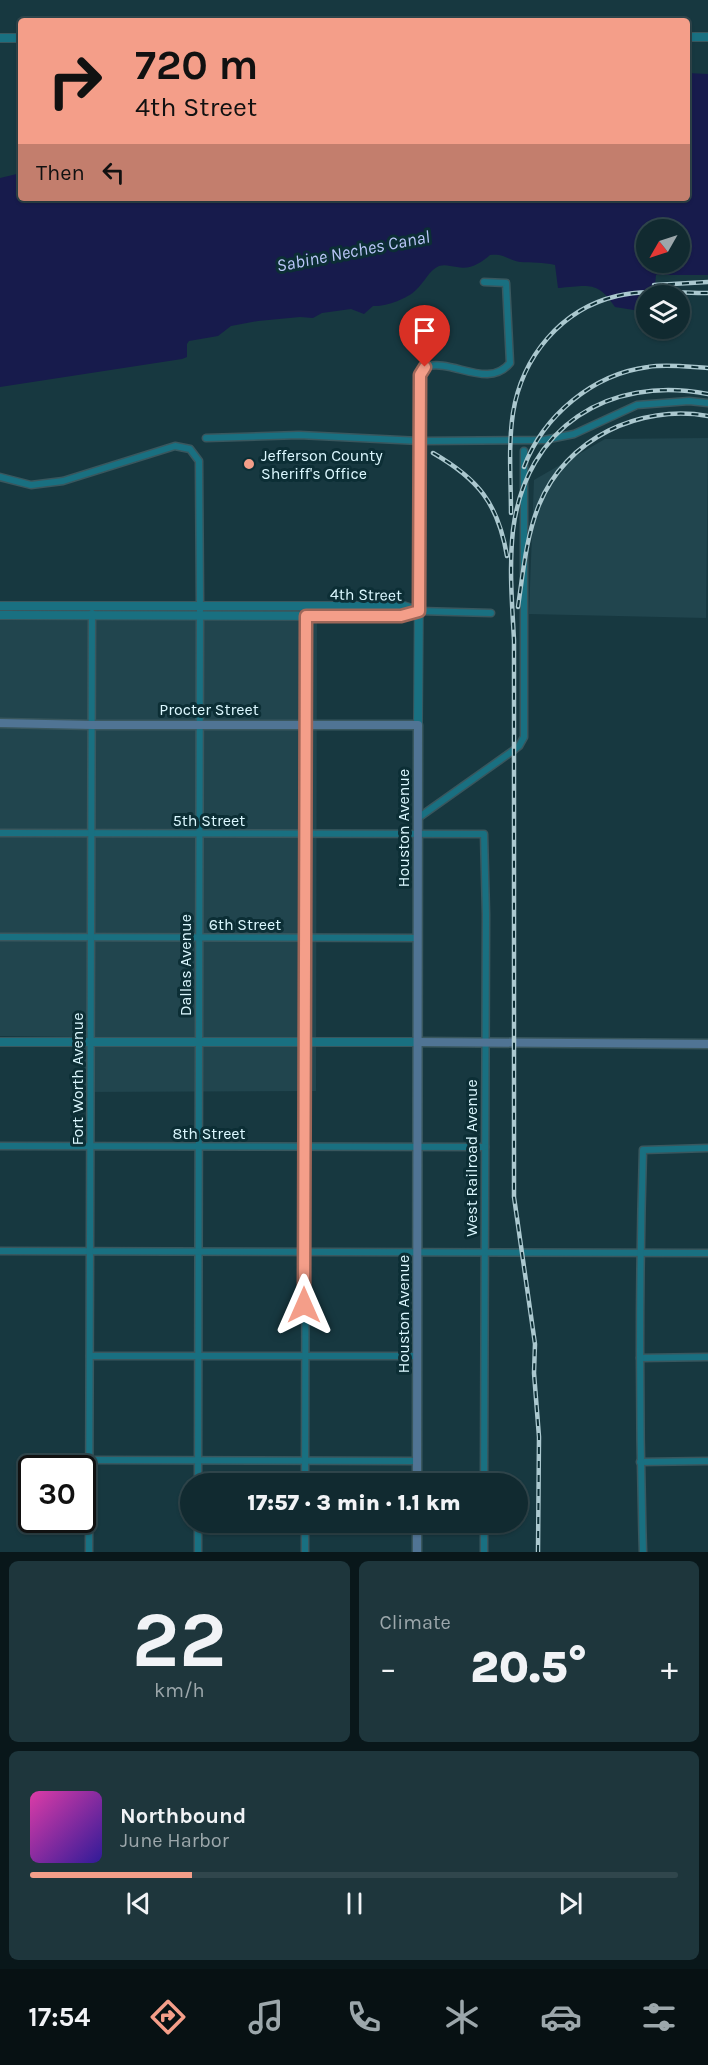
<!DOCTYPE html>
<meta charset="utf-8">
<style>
:root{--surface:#112a30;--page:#1e363c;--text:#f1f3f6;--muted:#9ca7ab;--line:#30464c;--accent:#f49e89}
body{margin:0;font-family:Karla,sans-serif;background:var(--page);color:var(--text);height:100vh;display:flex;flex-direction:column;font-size:22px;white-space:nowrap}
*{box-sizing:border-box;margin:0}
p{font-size:20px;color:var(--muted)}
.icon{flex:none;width:33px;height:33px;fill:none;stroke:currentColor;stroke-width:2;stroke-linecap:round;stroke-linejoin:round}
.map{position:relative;height:1552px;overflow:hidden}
.panel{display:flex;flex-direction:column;gap:9px;padding:9px;background:#09171a;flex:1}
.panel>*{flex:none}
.top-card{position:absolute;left:18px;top:18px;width:672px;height:183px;border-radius:6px;box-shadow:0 2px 4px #0004,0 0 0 2px var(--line);background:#f49e89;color:#111;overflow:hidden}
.needle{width:39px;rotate:231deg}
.buttons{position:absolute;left:636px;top:219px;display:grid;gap:12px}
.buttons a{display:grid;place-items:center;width:54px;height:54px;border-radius:50%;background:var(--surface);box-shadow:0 2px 4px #0004,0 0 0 2px var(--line);font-size:30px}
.speed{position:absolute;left:18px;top:1455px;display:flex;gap:12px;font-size:30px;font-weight:700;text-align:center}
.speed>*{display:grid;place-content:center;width:78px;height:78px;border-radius:50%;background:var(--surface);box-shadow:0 2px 4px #0004,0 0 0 2px var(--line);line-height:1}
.speed .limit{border:3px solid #111;border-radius:9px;background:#fff;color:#111}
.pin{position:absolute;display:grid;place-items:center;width:51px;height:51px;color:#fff;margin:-62px -26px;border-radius:50% 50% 50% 0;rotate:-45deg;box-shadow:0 0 6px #0007}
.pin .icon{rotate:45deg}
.me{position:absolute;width:66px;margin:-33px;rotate:0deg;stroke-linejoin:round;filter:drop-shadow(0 0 4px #0008)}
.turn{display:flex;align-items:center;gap:21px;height:126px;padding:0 18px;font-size:27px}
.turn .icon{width:78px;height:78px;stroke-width:2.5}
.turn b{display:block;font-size:42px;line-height:51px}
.then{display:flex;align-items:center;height:57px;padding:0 18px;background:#0003;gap:12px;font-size:22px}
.big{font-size:45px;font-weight:800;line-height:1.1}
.panel .tile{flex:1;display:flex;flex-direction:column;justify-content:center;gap:9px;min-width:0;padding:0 21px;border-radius:9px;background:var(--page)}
.panel .dial{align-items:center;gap:0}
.dial b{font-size:78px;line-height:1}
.song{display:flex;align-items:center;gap:18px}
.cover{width:72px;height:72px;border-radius:9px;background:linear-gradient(135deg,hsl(320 70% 55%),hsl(250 70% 35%))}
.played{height:6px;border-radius:3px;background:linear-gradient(90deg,var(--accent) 25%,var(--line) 25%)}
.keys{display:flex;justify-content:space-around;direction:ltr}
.heat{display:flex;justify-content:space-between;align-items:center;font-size:33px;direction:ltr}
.panel .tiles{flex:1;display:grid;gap:9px;grid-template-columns:1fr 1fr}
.tile:last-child{grid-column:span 2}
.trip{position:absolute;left:180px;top:1473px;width:348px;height:60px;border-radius:30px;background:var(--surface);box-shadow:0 2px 4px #0004,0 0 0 2px var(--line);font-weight:800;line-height:60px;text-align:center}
.dock{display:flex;height:96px;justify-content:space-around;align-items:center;background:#071113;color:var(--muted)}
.dock .icon{width:42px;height:42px}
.dock .on{color:var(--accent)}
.dock b{font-size:27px;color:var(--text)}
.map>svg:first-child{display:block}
</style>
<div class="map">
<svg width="708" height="1552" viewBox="0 0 708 1552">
<rect width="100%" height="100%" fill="#173840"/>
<g fill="#21454e">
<path d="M 708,438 L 706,618 L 529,614 L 534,480 L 605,439 Z"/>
<path d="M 0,601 L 317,601 L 316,1091 L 80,1092 L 81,1037 L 0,1036 Z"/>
</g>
<path fill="#171b4c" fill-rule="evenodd" d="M 687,73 L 708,74 L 708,275 L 656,275 L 654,295 L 646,296 L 646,312 L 615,307 C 597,280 588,286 558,288 L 555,265 C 543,262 532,263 520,262 C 508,260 504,253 490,255 C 481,263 470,270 457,267 C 450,266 445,264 439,266 C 429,270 424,283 416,290 C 407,299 385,307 373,306 L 364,314 L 351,309 L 322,313 L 313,318 L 300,317 L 258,321 L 231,326 L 218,336 L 189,341 L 187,344 L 187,357 L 182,359 L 0,387 L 0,178 L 21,173 L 21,198 L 687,198 ZM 646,230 L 680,230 L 680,262 L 646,262 Z"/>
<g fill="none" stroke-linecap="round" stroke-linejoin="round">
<g stroke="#39575e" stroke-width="9">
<g id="minor">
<path d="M 206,438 L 299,435 L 420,441 L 544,440 L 574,434 L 637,405 L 689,401 L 708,403"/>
<path d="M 420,441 L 420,375 L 425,367 C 452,358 488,390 510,363 L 506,283 L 484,282"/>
<path d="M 0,477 L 31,485 L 63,481 L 175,446 L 190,449 L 199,461 L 200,606 L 198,1484"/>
<path d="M 419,611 L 491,613"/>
<path d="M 418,818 L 514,750 L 519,746 L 524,737 L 524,451"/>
<path d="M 0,833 L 484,834 L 486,915 L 484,1484"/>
<path d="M 0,937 L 418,938"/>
<path d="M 0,1146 L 485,1147"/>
<path d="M 0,1251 L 708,1253"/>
<path d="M 90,1356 L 417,1356"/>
<path d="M 640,1358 L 708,1357"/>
<path d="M 89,1460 L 417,1461"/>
<path d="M 640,1462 L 708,1461"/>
<path d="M 305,1484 L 307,667 L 306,613"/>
<path d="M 305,1522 L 305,1552"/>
<path d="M 484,1522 L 484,1552"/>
<path d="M 89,1552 L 92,613"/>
<path d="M 198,1552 L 198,1522"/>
<path d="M 643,1552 C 639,1418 639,1284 643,1150 L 708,1148"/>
</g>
</g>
<g stroke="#39575e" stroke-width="10">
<g id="tertiary">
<path d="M 687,37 L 708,37"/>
<path d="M 0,38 L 21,38"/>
<path d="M 0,606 L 404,606 L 419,611"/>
<path d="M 0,615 L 401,616 L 417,612"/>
<path d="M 418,725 L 420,441"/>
<path d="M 0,1042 L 418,1042"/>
</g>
</g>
<g stroke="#39575e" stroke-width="11">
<g id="secondary">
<path d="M 0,723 L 92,725 L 418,725 L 417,1484"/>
<path d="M 418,1042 L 708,1044"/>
<path d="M 417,1552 L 417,1522"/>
</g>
</g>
<use href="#minor" stroke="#197081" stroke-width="6"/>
<use href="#tertiary" stroke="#197081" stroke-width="8"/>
<use href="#secondary" stroke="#507494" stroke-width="8"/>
<g stroke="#abc8cf" stroke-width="4.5">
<g id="rail">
<path d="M 654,285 L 708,282"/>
<path d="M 433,453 C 478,479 498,503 507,556"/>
<path d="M 524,467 C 543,416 593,374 648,367 C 667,364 689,367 708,368"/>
<path d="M 511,513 C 511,480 508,446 513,413 C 522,357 561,309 617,296 C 646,289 678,293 708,293"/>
<path d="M 518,607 C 523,573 526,537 539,505 C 566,438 640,404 708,416"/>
<path d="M 538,1552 L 539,1437 L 534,1373 L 535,1344 L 514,1197 L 514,640 C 512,603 509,567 513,530 C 526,427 608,375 708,394"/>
</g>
</g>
<use href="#rail" stroke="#0c2e35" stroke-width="2" stroke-dasharray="7" stroke-linecap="butt"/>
</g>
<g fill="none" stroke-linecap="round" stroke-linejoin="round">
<g stroke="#9f6759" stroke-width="15">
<path id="route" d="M 304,1305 L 306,616 L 401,616 L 419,611 L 420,375 L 425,367"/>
</g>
<use href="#route" stroke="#f49e89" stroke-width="10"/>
</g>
<circle fill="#f49e89" stroke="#0c2e35" stroke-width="2" cx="249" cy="464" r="6"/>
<g text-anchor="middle" stroke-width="6" stroke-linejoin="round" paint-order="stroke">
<g font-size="16" fill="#dcf8ff" stroke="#0c2e35" text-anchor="start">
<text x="261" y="461">Jefferson County<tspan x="261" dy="18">Sheriff's Office</tspan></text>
</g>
<g font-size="16" fill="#dcf8ff" stroke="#0c2e35">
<text transform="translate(366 594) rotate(1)" y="6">4th Street</text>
<text x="209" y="715">Procter Street</text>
<text x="209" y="826">5th Street</text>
<text transform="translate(403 828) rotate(-90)" y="6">Houston Avenue</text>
<text x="245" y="930">6th Street</text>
<text transform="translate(185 965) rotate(-90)" y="6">Dallas Avenue</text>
<text transform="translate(77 1079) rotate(-90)" y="6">Fort Worth Avenue</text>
<text x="209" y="1139">8th Street</text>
<text transform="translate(471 1158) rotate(-90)" y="6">West Railroad Avenue</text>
<text transform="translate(403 1314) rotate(-90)" y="6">Houston Avenue</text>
</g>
<g font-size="18" font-style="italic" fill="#bac6f8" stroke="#0c2e35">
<text transform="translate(353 251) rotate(-11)" y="6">Sabine Neches Canal</text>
</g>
</g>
</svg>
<div class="buttons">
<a><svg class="needle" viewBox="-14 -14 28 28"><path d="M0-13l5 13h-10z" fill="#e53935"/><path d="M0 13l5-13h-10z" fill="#9ca7ab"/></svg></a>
<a><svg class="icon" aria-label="layers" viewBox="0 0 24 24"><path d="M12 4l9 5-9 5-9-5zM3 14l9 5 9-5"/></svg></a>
</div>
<div class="speed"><div class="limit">30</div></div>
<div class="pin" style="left:425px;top:367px;background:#d93025"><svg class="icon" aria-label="arrive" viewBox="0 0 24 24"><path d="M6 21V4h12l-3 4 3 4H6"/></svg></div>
<svg class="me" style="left:304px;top:1305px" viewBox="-20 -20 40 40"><path d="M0-17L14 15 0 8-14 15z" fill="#f49e89" stroke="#fff" stroke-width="4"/></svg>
<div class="trip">17:57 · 3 min · 1.1 km</div>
<div class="top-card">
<div class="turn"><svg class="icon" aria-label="right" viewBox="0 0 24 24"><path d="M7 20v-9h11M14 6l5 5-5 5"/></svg><div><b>720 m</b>4th Street</div></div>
<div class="then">Then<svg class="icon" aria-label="left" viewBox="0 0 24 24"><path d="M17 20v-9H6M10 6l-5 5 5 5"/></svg></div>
</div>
</div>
<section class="panel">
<div class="tiles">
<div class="tile dial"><b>22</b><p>km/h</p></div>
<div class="tile"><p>Climate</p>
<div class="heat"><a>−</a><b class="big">20.5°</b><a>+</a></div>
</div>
<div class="tile">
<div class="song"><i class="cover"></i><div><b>Northbound</b><p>June Harbor</p></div></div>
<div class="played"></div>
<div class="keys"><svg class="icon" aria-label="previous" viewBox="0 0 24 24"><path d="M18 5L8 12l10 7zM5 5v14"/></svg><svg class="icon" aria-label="pause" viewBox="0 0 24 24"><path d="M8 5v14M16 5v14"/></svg><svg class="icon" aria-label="next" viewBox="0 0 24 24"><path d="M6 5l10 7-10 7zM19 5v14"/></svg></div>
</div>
</div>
</section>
<nav class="dock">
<b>17:54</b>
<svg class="icon on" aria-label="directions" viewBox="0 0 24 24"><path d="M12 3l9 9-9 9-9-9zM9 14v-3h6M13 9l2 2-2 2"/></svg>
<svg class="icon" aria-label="music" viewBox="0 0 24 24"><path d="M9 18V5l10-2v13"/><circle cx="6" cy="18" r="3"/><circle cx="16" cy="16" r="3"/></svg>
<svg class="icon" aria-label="phone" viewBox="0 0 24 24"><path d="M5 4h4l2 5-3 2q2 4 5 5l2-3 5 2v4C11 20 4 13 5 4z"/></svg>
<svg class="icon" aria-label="climate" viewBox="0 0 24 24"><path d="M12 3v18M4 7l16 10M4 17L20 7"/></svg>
<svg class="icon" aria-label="car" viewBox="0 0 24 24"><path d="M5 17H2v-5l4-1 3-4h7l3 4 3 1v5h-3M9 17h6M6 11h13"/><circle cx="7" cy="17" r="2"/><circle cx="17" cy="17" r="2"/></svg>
<svg class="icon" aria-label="filters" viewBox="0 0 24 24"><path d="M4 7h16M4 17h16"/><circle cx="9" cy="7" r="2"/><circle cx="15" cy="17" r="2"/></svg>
</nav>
